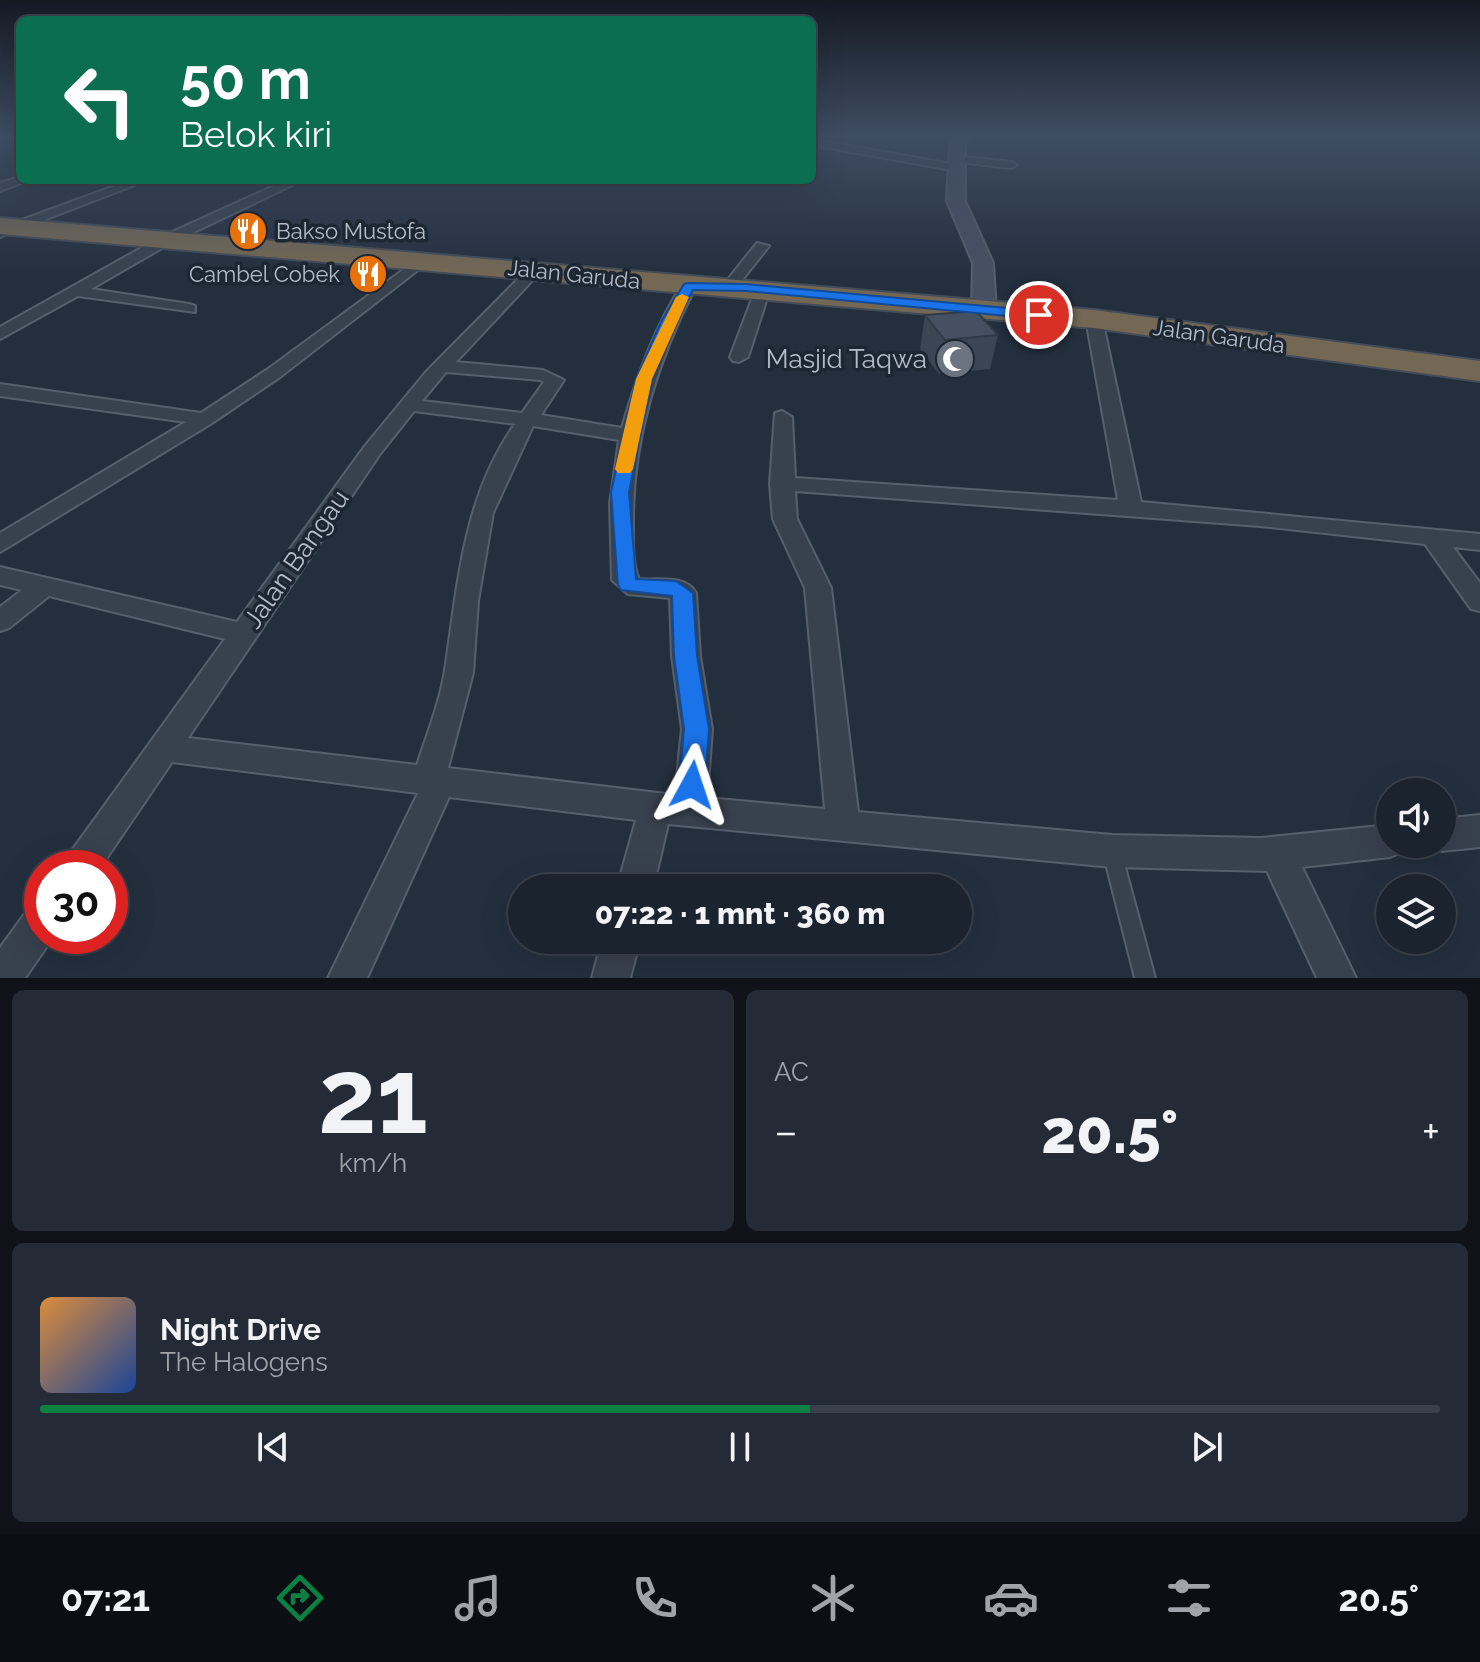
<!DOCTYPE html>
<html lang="id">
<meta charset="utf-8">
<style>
:root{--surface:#1b232e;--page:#242b36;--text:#f1f3f6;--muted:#a0a4aa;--line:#39404a;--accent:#0b8043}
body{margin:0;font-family:Raleway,sans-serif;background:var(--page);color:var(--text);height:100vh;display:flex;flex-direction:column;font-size:30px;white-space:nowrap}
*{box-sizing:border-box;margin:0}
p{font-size:26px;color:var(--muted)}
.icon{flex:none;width:44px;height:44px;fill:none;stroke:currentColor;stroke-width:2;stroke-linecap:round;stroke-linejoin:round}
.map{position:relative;height:978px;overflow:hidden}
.details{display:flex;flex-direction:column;gap:12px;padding:12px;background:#0f1319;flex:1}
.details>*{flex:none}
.hud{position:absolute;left:16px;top:16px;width:800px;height:168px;border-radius:12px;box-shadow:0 8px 32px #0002,0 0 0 2px var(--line);background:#0b6e4f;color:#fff;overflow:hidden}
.tools{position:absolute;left:1376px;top:778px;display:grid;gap:16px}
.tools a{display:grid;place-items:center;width:80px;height:80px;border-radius:50%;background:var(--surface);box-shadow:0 8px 32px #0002,0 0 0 2px var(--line);font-size:40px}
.speed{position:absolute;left:24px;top:850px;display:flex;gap:16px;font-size:40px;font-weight:700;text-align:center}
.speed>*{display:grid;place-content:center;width:104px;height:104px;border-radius:50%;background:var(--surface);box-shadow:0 8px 32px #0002,0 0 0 2px var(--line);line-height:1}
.speed .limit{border:12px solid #d22;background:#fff;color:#111}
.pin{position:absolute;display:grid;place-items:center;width:68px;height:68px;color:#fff;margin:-34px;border:4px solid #fff;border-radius:50%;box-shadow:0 2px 8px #0007}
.me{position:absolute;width:88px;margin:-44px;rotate:5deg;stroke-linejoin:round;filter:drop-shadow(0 0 6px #0008)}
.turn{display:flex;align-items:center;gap:28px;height:168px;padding:0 32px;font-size:36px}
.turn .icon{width:104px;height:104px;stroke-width:2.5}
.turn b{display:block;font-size:56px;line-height:68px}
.big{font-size:60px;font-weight:800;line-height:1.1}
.details .widget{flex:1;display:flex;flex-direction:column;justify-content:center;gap:12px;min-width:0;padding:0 28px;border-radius:12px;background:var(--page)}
.details .dial{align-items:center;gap:0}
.dial b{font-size:104px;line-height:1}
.song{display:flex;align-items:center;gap:24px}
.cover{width:96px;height:96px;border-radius:12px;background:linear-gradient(135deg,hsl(30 70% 55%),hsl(220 70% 35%))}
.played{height:8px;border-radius:4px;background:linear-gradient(90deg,var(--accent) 55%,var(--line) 55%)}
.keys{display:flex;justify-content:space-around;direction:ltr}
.heat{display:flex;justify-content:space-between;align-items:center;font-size:44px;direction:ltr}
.details .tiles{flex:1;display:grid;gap:12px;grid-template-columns:1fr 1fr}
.widget:last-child{grid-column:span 2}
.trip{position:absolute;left:508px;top:874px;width:464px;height:80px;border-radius:40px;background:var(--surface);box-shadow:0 8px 32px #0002,0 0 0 2px var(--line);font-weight:800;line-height:80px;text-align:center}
.dock{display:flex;height:128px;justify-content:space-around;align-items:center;background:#0b0e12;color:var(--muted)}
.dock .icon{width:56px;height:56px}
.dock .current{color:var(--accent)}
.dock b{font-size:36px;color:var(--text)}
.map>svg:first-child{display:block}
</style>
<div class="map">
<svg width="1480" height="978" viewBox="0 0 1480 978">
<rect width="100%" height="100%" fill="#242f3e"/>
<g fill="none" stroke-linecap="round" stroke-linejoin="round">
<g stroke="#565f6c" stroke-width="4">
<path id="lane" d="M 1113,848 L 1119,850 L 1122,856 L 1155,978 L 1135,978 L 1104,856 L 1107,850 Z"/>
</g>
<g stroke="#565f6c" stroke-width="4">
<g id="street">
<path d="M 812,139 L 957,165 L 963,168 L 957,171 L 812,145 Z"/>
<path d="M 956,156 L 1011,162 L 1017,165 L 1011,168 L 952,161 Z"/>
<path d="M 20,177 L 20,180 L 26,180 L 24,182 L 0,191 L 0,183 Z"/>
<path d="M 131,180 L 148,180 L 0,237 L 0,228 Z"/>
<path d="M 287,180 L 303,180 L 169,244 L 91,289 L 189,304 L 195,306 L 195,312 L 78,296 L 0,339 L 0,327 L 159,238 Z"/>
<path d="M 757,243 L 769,246 L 735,289 L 725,289 L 725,283 Z"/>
<path d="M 422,256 L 429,260 L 427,263 L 280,377 L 212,423 L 0,552 L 0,533 L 186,422 L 0,396 L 0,384 L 201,413 L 268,369 Z"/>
<path d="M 531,266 L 543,269 L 456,362 L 543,370 L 564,380 L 541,415 L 622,428 C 636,378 654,328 683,283 L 696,286 C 657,361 632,439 633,524 C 633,541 632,564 639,579 C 658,581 685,574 696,593 L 700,656 L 712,729 L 707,798 L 825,809 L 805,588 L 773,519 L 770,484 L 775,413 L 782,411 L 792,417 L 795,478 L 1118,500 L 1086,319 L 1094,314 L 1102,319 L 1141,502 L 1480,534 L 1480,550 L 1453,547 L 1480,583 L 1480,611 L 1471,609 L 1425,544 L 1260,526 L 795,491 L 797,519 L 831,588 L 858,812 L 1112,835 L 1261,838 L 1390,825 L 1390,844 L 1406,844 L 1402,852 L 1390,857 L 1302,867 L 1356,978 L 1317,978 L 1267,871 L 1112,867 L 668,824 L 653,888 L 617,888 L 636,820 L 449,797 L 367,978 L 328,978 L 418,793 L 172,762 L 100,868 L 63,868 L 68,856 L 225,639 L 49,596 L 9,628 L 0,631 L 0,607 L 22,590 L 0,585 L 0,567 L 237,622 L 365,446 L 426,372 ZM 446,372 L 540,380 L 544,382 L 522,413 L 422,401 ZM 414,411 L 515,424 C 463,497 458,584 445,670 C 440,702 427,734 417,765 L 188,738 L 380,454 ZM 533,426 L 619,440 L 610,503 L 612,580 L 628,594 L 670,598 L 672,656 L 682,729 L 675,795 L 448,768 L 473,673 L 478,601 L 493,513 Z"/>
<path d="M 757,286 L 770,289 L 748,357 L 739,362 L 733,361 L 730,357 Z"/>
<path d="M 1480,815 L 1480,847 L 1442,851 L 1430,846 L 1442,844 L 1442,819 Z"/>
<path d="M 42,903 L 42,936 L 54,936 L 25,978 L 0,978 L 0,948 L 29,908 Z"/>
<path d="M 602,940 L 640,940 L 630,978 L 592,978 Z"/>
</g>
</g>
<g stroke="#565f6c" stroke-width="4">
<path id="secondary" d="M 957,136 L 973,136 L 965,144 L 965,201 L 993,263 L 996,311 L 984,318 L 972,311 L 973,263 L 947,201 L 950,143 Z"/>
</g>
<g stroke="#434c59" stroke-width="4">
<path id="highway" d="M 0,218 L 1094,310 L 1480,361 L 1480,381 L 1094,328 L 0,234 Z"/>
</g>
<use href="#lane" fill="#38414e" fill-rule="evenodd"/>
<use href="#street" fill="#38414e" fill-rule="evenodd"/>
<use href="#secondary" fill="#465061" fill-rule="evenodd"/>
<use href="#highway" fill="#746855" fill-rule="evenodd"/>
</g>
<path fill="#3b4654" d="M 925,315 L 998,335 L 990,369 L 939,374 L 920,349 Z"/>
<path fill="#455162" stroke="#303945" stroke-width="2" d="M 976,311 L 998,335 L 945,340 L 925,315 Z"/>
<linearGradient id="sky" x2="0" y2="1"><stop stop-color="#141a22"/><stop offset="0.5" stop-color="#3f4d63"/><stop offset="1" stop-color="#3f4d63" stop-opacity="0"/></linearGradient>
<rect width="1480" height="273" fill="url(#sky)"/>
<path fill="#1a73e8" stroke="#114b97" stroke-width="2" d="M 688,283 L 746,284 L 1039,311 L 1046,315 L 1039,319 L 746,291 L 693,290 L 675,322 L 652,379 L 629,492 L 636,579 L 676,581 L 693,593 L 697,656 L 709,729 L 705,785 L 702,793 L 692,796 L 683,793 L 679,785 L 684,729 L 674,656 L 672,596 L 621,590 L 618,585 L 611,492 L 636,379 L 661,322 L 684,284 Z"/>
<path fill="#f59e0b" d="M 682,294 L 689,297 L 652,379 L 633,469 L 630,473 L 618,473 L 615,469 L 636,379 L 676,297 Z"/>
<defs>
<g id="restaurant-disc" transform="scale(2)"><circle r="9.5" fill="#e8710a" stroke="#1d2633"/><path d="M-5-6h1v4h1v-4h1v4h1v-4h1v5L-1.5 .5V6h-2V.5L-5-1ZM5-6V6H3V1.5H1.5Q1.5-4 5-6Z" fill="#fff"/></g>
<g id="mosque-disc" transform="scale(2)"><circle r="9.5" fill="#6b7280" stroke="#1d2633"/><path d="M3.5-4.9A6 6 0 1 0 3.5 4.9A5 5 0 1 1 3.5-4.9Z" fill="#fff"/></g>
</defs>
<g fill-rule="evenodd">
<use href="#restaurant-disc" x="248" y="231"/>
<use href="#restaurant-disc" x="368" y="274"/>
<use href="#mosque-disc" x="955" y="359"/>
</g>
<g text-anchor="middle" stroke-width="7" stroke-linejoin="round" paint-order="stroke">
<g font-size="22" fill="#b4bcc9" stroke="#1d2633" text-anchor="start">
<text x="276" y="239">Bakso Mustofa</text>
<text x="340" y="282" text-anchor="end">Cambel Cobek</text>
</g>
<g font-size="22" fill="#b4bcc9" stroke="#1d2633">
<text transform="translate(574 274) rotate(6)" y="8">Jalan Garuda</text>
<text transform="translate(1219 336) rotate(8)" y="8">Jalan Garuda</text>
</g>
<g font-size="26" fill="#b4bcc9" stroke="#1d2633" text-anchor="end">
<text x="927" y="368">Masjid Taqwa</text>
</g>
<g font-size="26" fill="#b4bcc9" stroke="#1d2633">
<text transform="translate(296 559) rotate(-55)" y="9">Jalan Bangau</text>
</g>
</g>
</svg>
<div class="tools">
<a><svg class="icon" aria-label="sound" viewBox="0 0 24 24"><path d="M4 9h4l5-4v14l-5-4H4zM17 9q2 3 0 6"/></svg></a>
<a><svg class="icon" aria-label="layers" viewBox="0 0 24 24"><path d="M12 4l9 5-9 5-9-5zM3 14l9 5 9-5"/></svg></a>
</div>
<div class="speed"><div class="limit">30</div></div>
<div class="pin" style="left:1039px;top:315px;background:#d93025"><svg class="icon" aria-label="arrive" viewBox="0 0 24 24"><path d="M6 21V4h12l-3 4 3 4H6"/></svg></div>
<svg class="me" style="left:692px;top:785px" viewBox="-20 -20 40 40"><path d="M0-17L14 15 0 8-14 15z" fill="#1a73e8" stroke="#fff" stroke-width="4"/></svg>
<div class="trip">07:22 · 1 mnt · 360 m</div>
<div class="hud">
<div class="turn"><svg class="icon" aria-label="left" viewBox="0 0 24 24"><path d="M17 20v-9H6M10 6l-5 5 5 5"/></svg><div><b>50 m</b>Belok kiri</div></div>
</div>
</div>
<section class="details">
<div class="tiles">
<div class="widget dial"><b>21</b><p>km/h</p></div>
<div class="widget"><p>AC</p>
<div class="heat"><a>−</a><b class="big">20.5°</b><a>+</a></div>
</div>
<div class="widget">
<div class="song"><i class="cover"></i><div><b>Night Drive</b><p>The Halogens</p></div></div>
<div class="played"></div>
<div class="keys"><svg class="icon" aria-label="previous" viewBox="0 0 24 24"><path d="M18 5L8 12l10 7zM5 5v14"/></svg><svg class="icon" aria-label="pause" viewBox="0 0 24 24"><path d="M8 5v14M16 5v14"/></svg><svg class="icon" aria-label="next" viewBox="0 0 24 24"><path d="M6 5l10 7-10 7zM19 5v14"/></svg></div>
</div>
</div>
</section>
<nav class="dock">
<b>07:21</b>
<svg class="icon current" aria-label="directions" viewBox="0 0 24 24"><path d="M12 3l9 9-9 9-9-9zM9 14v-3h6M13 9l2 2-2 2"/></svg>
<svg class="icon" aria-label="music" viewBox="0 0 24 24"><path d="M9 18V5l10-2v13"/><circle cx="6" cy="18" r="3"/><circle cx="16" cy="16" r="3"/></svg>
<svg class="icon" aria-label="phone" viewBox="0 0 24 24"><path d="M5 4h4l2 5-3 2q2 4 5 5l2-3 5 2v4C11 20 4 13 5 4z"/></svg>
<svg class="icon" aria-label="climate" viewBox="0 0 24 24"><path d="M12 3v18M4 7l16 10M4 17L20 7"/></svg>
<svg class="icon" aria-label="car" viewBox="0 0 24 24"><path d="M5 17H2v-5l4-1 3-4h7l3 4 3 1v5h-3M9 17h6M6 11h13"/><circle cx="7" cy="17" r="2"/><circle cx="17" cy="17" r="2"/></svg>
<svg class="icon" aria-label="filters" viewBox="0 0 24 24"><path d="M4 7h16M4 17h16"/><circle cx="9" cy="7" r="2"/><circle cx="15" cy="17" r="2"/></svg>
<b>20.5°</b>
</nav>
